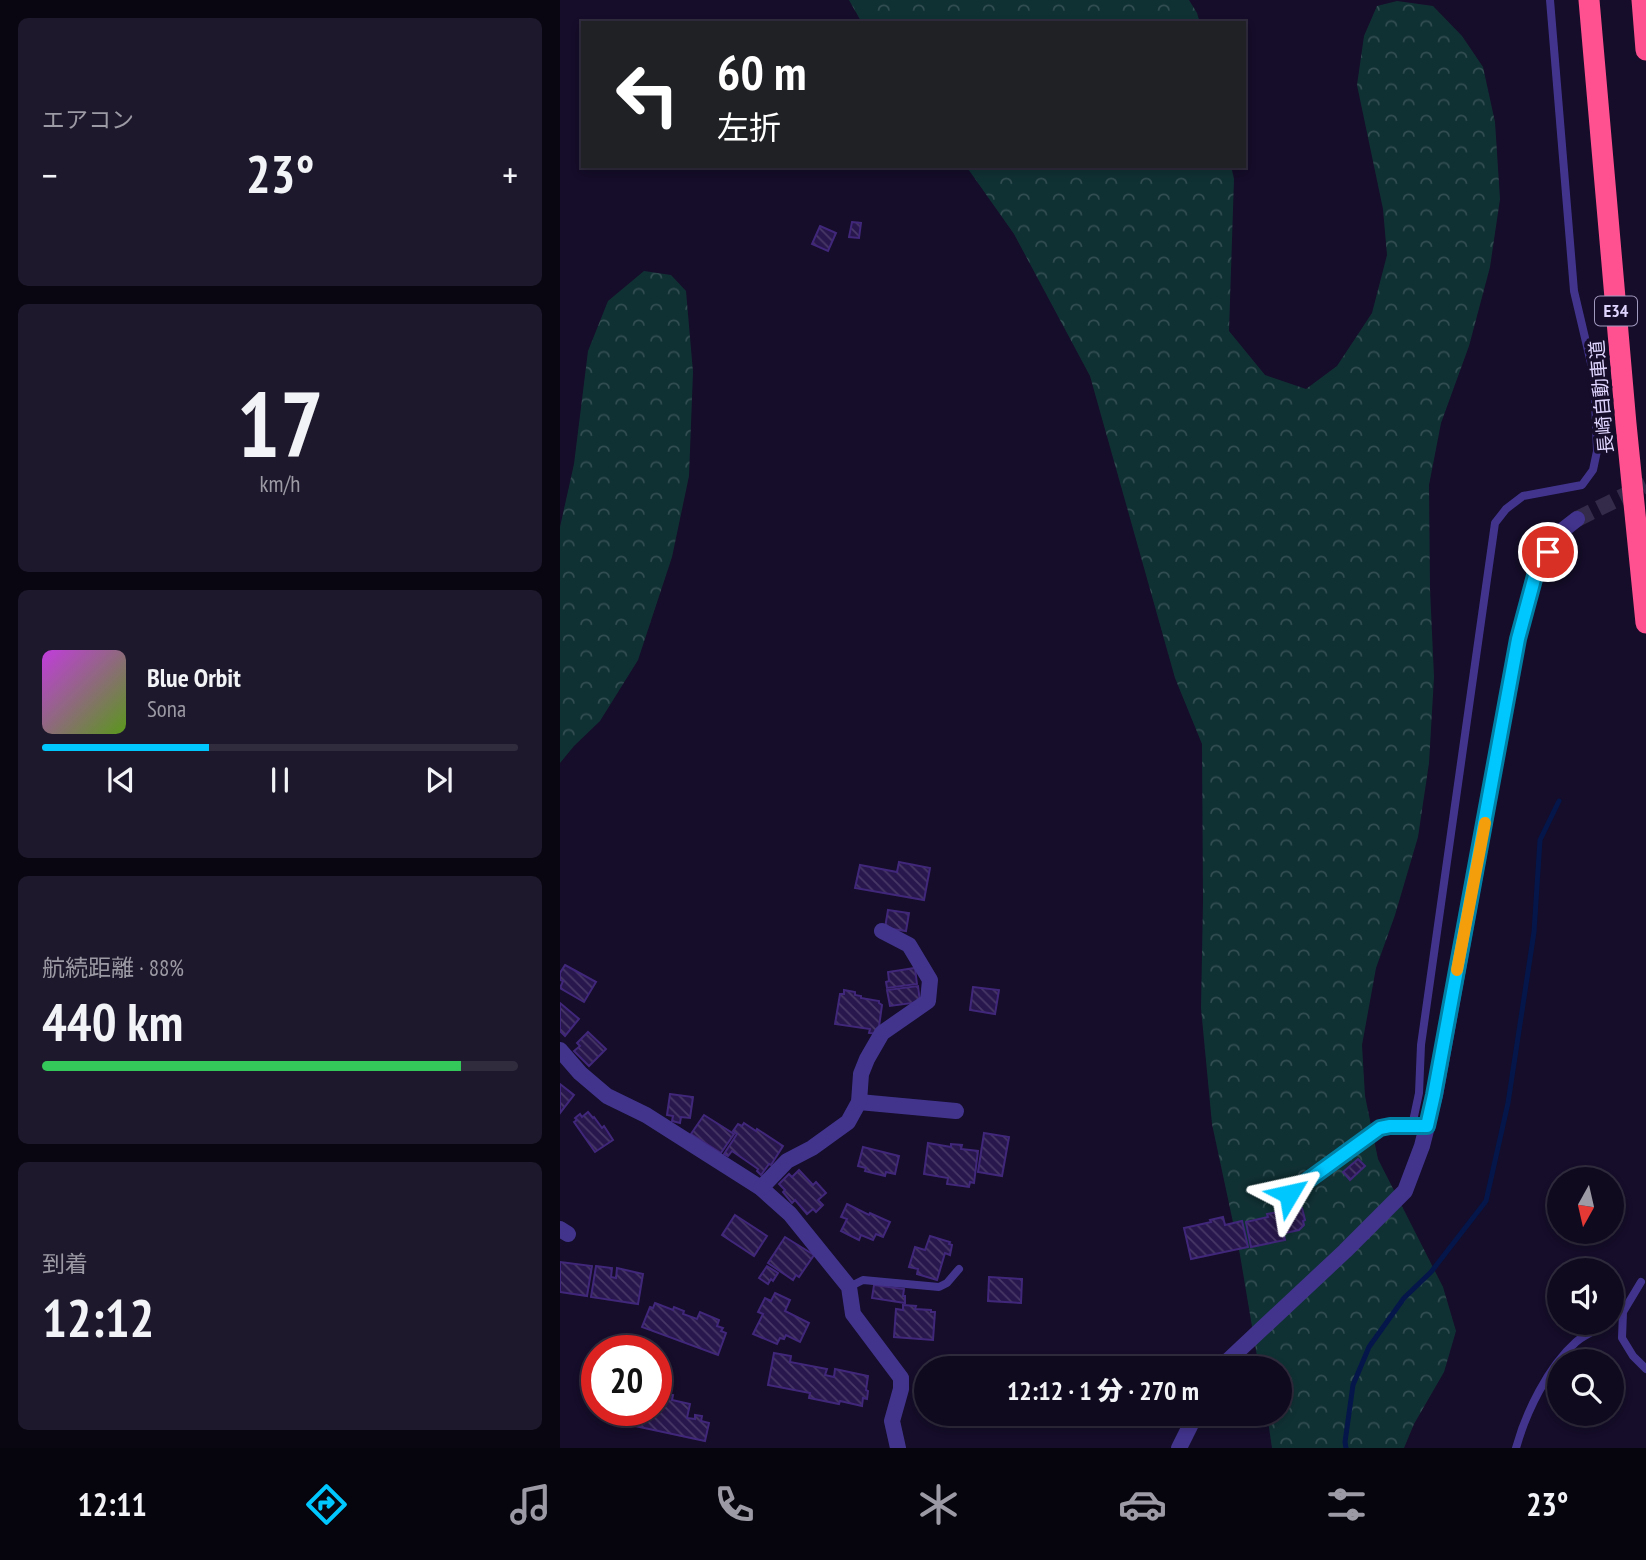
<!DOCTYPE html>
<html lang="ja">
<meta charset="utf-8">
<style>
:root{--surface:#100a1f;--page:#1e182c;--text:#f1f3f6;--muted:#9c9aa4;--line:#302b3d;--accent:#01c7ff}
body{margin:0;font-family:"PT Sans Narrow","Noto Sans JP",sans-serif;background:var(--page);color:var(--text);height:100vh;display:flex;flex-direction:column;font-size:26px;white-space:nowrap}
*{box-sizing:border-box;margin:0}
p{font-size:23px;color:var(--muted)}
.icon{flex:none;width:38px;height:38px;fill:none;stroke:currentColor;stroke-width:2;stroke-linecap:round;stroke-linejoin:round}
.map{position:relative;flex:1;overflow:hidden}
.panel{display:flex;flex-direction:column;gap:18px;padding:18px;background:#090611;width:560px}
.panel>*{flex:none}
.banner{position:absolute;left:21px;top:21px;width:665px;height:147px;border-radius:0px;box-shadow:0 4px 10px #0003,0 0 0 2px var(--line);background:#202124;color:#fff;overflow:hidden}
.needle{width:46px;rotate:188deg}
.controls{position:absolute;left:987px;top:1167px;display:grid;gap:14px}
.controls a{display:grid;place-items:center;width:77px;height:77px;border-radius:50%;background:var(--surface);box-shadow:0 4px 10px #0003,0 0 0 2px var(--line);font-size:35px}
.speed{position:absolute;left:21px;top:1335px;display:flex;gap:14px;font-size:35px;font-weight:700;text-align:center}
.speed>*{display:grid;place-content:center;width:91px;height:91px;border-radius:50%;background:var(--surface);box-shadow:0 4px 10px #0003,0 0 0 2px var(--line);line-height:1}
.speed .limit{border:10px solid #d22;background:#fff;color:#111}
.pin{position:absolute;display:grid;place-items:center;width:60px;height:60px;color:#fff;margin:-30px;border:4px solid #fff;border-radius:50%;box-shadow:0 2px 7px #0007}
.me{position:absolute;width:77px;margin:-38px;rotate:54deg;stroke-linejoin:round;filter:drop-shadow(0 0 5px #0008)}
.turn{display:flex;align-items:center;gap:24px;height:147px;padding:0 21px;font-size:32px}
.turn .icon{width:91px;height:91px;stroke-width:2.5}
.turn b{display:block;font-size:49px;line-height:60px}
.big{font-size:52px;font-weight:800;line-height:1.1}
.panel .card{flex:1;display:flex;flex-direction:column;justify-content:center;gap:10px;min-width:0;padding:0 24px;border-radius:10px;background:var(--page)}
.panel .dial{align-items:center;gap:0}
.dial b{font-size:91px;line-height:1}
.song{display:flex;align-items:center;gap:21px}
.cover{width:84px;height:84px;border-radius:10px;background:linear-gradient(135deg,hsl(290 70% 55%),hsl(90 70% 35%))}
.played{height:7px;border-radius:4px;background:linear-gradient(90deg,var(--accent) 35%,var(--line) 35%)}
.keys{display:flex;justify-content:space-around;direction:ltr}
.heat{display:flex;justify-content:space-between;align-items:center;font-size:38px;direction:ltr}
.charge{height:10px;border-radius:5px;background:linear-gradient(90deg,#34c759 88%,var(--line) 0)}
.trip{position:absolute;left:354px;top:1356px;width:378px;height:70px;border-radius:35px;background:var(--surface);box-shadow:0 4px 10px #0003,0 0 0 2px var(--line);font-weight:800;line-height:70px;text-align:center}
.dock{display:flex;height:112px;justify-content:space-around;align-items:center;background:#06040c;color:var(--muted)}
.dock .icon{width:49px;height:49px}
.dock .selected{color:var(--accent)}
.dock b{font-size:32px;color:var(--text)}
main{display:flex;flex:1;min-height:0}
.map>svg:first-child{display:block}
</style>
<main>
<section class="panel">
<div class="card"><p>エアコン</p>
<div class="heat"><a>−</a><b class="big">23°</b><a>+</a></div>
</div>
<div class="card dial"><b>17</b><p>km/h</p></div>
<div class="card">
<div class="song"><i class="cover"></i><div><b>Blue Orbit</b><p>Sona</p></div></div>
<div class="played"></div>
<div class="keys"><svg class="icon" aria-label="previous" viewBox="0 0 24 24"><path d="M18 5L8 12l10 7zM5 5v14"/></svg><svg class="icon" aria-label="pause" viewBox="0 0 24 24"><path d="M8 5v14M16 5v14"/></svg><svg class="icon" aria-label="next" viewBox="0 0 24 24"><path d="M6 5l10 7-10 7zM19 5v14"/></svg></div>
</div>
<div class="card"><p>航続距離 · 88%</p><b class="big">440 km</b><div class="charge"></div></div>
<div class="card"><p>到着</p><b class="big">12:12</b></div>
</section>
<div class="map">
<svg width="1086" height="1448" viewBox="0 0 1086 1448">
<defs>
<pattern id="forest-crowns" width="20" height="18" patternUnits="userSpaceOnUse" patternTransform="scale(1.75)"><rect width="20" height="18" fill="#103134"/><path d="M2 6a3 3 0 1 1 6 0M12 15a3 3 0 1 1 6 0" fill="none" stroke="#324e52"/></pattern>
<pattern id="building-back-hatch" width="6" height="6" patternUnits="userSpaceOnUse" patternTransform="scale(1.75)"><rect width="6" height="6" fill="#28174c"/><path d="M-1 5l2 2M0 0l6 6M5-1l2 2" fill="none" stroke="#473867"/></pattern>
</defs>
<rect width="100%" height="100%" fill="#150d29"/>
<g fill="url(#forest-crowns)">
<path d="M 289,0 L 629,0 L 637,13 L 640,23 L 302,23 Z"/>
<path d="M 837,1 L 873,6 L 902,36 L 923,67 L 935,122 L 940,199 L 930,267 L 909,346 L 881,423 L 869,485 L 870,589 L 874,677 L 869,763 L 858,837 L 835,915 L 816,968 L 802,1045 L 805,1096 L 818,1159 L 883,1287 L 896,1331 L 884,1372 L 854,1424 L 844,1448 L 712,1448 L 707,1414 L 719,1414 L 719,1368 L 699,1368 L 680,1255 L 652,1124 L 641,1008 L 643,901 L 642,744 L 615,678 L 530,376 L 454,234 L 406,166 L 671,166 L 674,179 L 669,331 L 705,375 L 746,389 L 777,366 L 812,313 L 827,255 L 823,209 L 797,85 L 804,36 L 817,6 Z"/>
<path d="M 84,271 L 111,275 L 126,291 L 133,372 L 129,476 L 112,557 L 78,660 L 40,721 L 14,746 L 0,763 L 0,527 L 14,464 L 28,351 L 48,301 Z"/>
</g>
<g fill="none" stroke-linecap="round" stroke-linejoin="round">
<path stroke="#05164a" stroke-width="5" d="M 786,1448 L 785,1442 L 793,1385 L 809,1347 L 844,1298 L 871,1272 L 926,1201 L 948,1103 L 974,932 L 980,840 L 999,801"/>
</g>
<g fill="url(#building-back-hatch)" stroke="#41277a" stroke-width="2">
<path d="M 292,222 L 301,223 L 299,238 L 289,237 Z"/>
<path d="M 260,226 L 276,233 L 268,251 L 252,244 Z"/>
<path d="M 339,862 L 370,868 L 364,900 L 295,888 L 300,865 L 337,872 Z"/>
<path d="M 328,910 L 349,913 L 346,931 L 325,928 Z"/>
<path d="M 5,965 L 36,982 L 24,1002 L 0,988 L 3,981 L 0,980 L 0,973 Z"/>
<path d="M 355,968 L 357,984 L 327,988 L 326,982 L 329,981 L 328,972 Z"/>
<path d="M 358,986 L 360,1002 L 330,1006 L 327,990 Z"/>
<path d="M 413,987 L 439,990 L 435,1014 L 410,1010 Z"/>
<path d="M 284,990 L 295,992 L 295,995 L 301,996 L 301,998 L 319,1001 L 319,1003 L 322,1005 L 318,1034 L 309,1033 L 310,1029 L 275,1024 L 280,994 L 284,994 Z"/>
<path d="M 0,1003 L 19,1019 L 5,1036 L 0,1031 Z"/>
<path d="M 28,1032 L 46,1049 L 29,1066 L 14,1051 L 20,1046 L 17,1043 Z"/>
<path d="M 0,1084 L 14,1095 L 0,1113 Z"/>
<path d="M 110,1094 L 133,1097 L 130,1118 L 121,1117 L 120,1123 L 112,1121 L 113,1116 L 107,1115 Z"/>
<path d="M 28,1112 L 33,1118 L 34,1117 L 42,1128 L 44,1126 L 53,1140 L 35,1152 L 14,1122 L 17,1120 L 15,1118 L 20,1114 L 22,1117 Z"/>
<path d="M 144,1115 L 174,1134 L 161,1153 L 131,1134 Z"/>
<path d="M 184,1123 L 196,1131 L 197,1129 L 223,1146 L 211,1165 L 209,1164 L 201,1175 L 197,1171 L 198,1169 L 172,1151 L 168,1156 L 164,1154 L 177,1134 L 173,1131 L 178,1124 L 182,1126 Z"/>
<path d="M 424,1133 L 449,1137 L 442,1176 L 418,1172 Z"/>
<path d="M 368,1143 L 391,1147 L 391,1144 L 402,1145 L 401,1149 L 418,1151 L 414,1183 L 410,1182 L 409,1187 L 387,1184 L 388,1178 L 364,1174 Z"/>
<path d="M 303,1147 L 339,1156 L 335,1174 L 326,1172 L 325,1176 L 305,1171 L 306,1168 L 298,1166 Z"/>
<path d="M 798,1159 L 805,1166 L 790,1180 L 783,1172 Z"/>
<path d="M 239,1170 L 253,1185 L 256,1182 L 266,1193 L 258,1200 L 263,1205 L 256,1212 L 253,1209 L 247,1214 L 235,1200 L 232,1203 L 223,1192 L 225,1190 L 219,1184 L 229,1174 L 232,1177 Z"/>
<path d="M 287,1204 L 309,1215 L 310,1213 L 330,1222 L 323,1237 L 316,1234 L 313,1240 L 301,1235 L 299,1240 L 281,1231 L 287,1219 L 281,1217 Z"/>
<path d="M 733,1207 L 733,1210 L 742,1208 L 745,1220 L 743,1221 L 744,1225 L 739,1230 L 725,1233 L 720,1210 Z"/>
<path d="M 718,1212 L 725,1240 L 691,1247 L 686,1222 L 708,1217 L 707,1214 Z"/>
<path d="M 175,1215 L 207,1236 L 194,1256 L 162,1235 Z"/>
<path d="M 663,1217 L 665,1225 L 682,1221 L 688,1247 L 631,1259 L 624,1228 L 651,1222 L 650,1220 Z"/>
<path d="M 370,1236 L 390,1242 L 389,1244 L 392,1245 L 390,1255 L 385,1253 L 377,1280 L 357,1274 L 358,1269 L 349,1267 L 355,1247 L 365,1250 Z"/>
<path d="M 225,1237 L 254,1255 L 239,1277 L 236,1275 L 233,1280 L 208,1263 Z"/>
<path d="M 0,1262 L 32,1266 L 27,1296 L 0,1292 Z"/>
<path d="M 36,1266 L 52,1268 L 51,1277 L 56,1278 L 57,1268 L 83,1274 L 78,1304 L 31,1297 Z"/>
<path d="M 207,1266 L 218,1273 L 213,1281 L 211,1279 L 208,1284 L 199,1278 Z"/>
<path d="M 429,1277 L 462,1279 L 461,1303 L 428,1301 Z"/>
<path d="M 314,1285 L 344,1289 L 343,1296 L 345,1296 L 345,1303 L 312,1298 Z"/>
<path d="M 215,1293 L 230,1300 L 225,1311 L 249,1323 L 240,1342 L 226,1335 L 224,1339 L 220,1338 L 217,1344 L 193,1334 L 203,1314 L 198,1312 L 205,1298 L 211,1301 Z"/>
<path d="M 95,1303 L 113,1310 L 114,1307 L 124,1311 L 123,1314 L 137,1319 L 140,1312 L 159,1320 L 157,1326 L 163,1328 L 161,1331 L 166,1333 L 158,1355 L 82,1327 L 90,1307 L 93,1308 Z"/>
<path d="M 343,1305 L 356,1306 L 355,1309 L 371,1310 L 371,1312 L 375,1312 L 373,1340 L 334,1337 L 336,1309 L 343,1310 Z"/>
<path d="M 214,1353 L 231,1356 L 230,1362 L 267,1369 L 265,1375 L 274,1377 L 275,1369 L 308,1376 L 306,1390 L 308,1391 L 307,1399 L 303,1398 L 302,1406 L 280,1401 L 279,1404 L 249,1398 L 250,1393 L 208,1385 Z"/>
<path d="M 96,1392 L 113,1395 L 112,1400 L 130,1404 L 127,1418 L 135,1419 L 135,1415 L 142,1416 L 141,1421 L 149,1423 L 145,1441 L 61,1423 L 64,1410 L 96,1410 Z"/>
</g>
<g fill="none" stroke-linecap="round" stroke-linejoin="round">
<path stroke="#332b49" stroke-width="16" stroke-dasharray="16 8" stroke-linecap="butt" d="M 1017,519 L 1086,485"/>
<g stroke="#42348d" stroke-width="8">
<path d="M 852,1126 L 859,1093 L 861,1045 L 935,523 L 946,509 L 963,496 L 1022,485 L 1033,470 L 1037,451 L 1034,376 L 1014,291 L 990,0"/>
<path d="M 729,1194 L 820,1128 L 830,1126 L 857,1126"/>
<path d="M 1081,1282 L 1063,1312 L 1062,1338 L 1073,1356 L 1086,1369"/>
<path d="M 289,1287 L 303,1280 L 379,1287 L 387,1283 L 399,1269"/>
<path d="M 956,1448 C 966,1412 988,1367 1016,1342 C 1025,1334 1039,1329 1050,1323"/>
</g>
<g stroke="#42348d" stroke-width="16">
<path d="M 0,1050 L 20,1073 L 47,1096 L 86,1115 L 201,1188 L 230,1214 L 289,1287 L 293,1314 L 341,1378 L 341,1389 L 332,1421 L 338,1448"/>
<path d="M 299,1102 L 396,1111"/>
<path d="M 201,1188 L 227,1161 L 252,1148 L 288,1122 L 299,1102 L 301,1074 L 307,1059 L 322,1033 L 368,1001 L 370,980 L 349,945 L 322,931"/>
<path d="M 0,1229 L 8,1234"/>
<path d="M 660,1368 L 785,1251 L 845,1191 L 862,1146 L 875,1095 L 958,639 L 976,572 L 999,533 L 1017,519"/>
<path d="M 619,1448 L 636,1414"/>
</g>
<g stroke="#ff508f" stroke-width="21">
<path d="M 1029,0 L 1066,424 L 1086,623"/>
<path d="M 1082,0 L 1086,50"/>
</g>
</g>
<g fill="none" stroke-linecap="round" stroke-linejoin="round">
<g stroke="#0181a6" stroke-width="18">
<path id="route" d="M 729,1194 L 820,1128 L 830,1126 L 867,1126 L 874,1095 L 958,639 L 976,572 L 988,552"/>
</g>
<use href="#route" stroke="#01c7ff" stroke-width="12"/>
<path stroke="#f59e0b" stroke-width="12" d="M 897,970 L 925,823"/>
</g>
<g text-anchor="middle" stroke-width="7" stroke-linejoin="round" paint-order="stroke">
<rect fill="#150d29" stroke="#a299bf" stroke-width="2" x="1035" y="296.5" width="42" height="29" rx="5"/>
<g font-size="18" font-weight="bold" fill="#dfd5ff">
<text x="1056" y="317">E34</text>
</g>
<g font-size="19" fill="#dfd5ff" stroke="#150d29">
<text transform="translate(1041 397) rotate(-95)" y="7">長崎自動車道</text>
</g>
</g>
</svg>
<div class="controls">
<a><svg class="needle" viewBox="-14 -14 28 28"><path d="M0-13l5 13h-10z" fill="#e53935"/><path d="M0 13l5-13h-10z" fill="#9c9aa4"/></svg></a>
<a><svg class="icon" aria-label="sound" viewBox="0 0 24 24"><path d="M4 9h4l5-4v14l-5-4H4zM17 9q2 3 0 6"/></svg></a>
<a><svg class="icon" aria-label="search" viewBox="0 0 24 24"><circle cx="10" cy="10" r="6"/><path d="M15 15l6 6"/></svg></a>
</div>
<div class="speed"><div class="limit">20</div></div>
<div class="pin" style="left:988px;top:552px;background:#d93025"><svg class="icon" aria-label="arrive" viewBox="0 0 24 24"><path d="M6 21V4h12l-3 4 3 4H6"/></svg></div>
<svg class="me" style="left:729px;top:1194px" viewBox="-20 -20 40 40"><path d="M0-17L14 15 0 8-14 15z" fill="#01c7ff" stroke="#fff" stroke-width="4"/></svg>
<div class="trip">12:12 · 1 分 · 270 m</div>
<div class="banner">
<div class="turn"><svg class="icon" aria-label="left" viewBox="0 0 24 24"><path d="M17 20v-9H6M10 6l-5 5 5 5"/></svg><div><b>60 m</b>左折</div></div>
</div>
</div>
</main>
<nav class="dock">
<b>12:11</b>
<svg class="icon selected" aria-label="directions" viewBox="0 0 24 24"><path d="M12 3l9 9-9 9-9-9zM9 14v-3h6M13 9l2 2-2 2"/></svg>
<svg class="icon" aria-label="music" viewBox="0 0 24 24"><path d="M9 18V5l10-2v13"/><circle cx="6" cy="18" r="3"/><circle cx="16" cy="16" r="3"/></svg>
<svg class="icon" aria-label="phone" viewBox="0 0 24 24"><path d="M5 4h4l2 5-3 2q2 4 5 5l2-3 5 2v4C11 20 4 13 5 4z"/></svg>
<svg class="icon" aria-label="climate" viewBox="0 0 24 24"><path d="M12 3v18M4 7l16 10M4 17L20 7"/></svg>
<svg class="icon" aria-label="car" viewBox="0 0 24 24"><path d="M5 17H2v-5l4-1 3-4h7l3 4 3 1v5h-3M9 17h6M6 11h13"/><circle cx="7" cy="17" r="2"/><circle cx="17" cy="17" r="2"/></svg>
<svg class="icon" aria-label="filters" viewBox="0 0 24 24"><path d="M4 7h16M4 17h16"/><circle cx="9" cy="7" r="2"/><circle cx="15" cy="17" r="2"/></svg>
<b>23°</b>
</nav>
